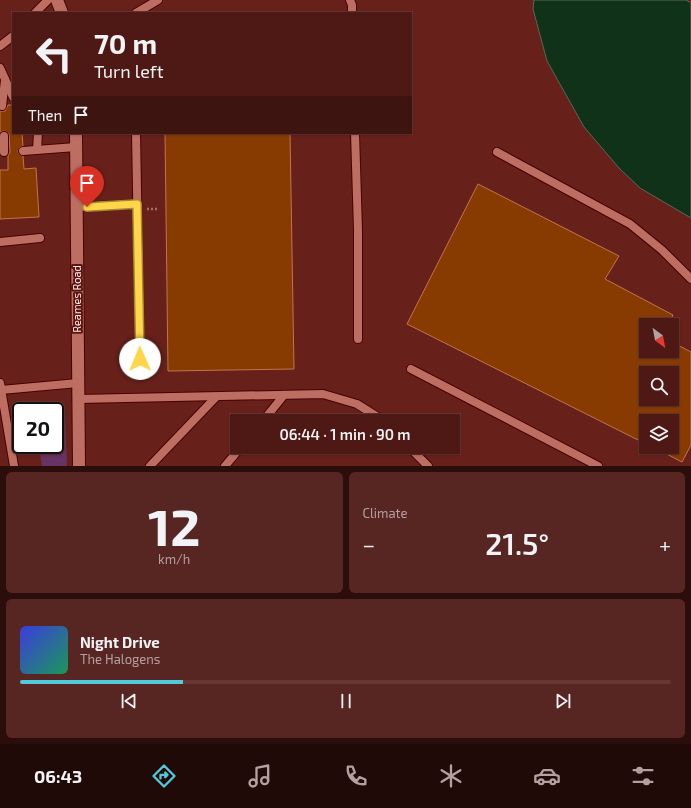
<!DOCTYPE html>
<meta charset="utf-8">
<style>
:root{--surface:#4e1914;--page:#582622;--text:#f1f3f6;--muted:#b3a0a0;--line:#653834;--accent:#53cadc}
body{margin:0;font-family:"Exo 2",sans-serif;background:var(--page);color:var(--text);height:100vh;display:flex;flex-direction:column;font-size:15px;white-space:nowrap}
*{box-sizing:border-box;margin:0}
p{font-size:13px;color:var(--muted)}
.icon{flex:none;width:22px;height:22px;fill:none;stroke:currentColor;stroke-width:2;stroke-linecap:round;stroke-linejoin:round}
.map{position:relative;height:466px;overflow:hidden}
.panel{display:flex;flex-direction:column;gap:6px;padding:6px;background:#2b0e0b;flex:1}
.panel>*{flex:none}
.banner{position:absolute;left:12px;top:12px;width:400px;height:122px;border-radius:0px;box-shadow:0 1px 3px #0004,0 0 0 1px var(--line);background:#4e1914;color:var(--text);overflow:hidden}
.needle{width:26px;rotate:148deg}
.buttons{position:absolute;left:639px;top:318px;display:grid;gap:8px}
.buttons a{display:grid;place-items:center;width:40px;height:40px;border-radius:0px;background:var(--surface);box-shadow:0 1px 3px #0004,0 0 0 1px var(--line);font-size:20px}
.speed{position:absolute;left:12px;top:402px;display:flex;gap:8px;font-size:20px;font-weight:700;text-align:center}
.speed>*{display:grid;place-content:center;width:52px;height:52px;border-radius:50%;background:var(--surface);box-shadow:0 1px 3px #0004,0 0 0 1px var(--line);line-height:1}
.speed .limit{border:2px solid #111;border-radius:6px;background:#fff;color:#111}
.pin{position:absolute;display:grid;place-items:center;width:34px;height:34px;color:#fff;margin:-41px -17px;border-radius:50% 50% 50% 0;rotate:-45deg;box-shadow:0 0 4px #0007}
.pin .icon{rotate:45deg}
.me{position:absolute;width:44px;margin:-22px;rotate:359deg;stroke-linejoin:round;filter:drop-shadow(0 0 3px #0008)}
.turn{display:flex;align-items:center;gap:14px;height:84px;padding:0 16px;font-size:18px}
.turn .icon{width:52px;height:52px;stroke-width:2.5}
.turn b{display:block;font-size:28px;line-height:34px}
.then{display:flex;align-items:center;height:38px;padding:0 16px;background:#0003;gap:8px;font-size:15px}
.big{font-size:30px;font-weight:600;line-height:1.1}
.panel .tile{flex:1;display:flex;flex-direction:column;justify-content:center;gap:6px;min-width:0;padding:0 14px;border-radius:6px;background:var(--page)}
.panel .dial{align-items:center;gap:0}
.dial b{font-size:52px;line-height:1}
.song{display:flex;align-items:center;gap:12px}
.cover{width:48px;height:48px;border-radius:6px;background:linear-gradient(135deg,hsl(240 70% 55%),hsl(150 70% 35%))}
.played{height:4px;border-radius:2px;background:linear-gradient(90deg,var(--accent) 25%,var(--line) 25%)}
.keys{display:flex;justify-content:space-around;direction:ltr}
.heat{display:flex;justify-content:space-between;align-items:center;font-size:22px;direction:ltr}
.panel .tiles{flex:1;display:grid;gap:6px;grid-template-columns:1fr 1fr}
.tile:last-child{grid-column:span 2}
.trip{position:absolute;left:230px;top:414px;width:230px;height:40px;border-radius:0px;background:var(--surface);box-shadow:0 1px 3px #0004,0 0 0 1px var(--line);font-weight:600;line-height:40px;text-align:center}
.dock{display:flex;height:64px;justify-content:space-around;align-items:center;background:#1f0a08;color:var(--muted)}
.dock .icon{width:28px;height:28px}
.dock .active{color:var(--accent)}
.dock b{font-size:18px;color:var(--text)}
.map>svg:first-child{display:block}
</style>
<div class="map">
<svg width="691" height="466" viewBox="0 0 691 466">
<rect width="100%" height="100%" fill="#68211a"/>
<path fill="#663364" d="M 65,411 L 67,466 L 42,466 L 39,445 L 55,445 L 55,412 Z"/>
<path fill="#103218" stroke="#566956" d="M 534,0 L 686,0 L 691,3 L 691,218 L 640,188 L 619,168 L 584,127 L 547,61 L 533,9 Z"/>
<g fill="#883b00" stroke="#bd764f" fill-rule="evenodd">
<path d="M 8,105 L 13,105 L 13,133 L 22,133 L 23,146 L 20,147 L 18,151 L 19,154 L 23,156 L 24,169 L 36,168 L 39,217 L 0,219 L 0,170 L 8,170 L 8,156 L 10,152 L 9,134 L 4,131 L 0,132 L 0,111 L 5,111 Z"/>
<path d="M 165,133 L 290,133 L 294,369 L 168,371 Z"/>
<path d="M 478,184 L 619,256 L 605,279 L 673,315 L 669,325 L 646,325 L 646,351 L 672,351 L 672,342 L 691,352 L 691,445 L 682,462 L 653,447 L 672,447 L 672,421 L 646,421 L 646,444 L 407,324 ZM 646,373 L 672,373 L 672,399 L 646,399 Z"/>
</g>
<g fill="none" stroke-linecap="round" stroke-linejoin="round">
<g stroke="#490101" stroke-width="10">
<g id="lane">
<path d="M 350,0 L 352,5 L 352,13"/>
<path d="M 35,13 L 48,0"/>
<path d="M 136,13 L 158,0"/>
<path d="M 0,46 L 13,36"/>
<path d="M 0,68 L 13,97"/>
<path d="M 2,106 L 5,80"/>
<path d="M 136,133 L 140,359"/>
<path d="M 355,133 L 358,230 L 358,339"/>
<path d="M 4,136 L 4,152"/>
<path d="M 37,150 L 38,133"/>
<path d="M 23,151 L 76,147"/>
<path d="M 497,152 L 630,224 L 662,250 L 691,279"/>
<path d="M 77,207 L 137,204"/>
<path d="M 0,242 L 40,238"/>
<path d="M 411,369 L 598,466"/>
<path d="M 0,383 L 14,466"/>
<path d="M 1,390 L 78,383"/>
<path d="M 78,399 L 323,394 L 357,404 L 384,421"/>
<path d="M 263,421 L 284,395"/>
<path d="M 409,447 L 428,466"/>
<path d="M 150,466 L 216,397"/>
<path d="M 225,466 L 241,447"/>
</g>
</g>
<g stroke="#490101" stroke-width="14">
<g id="secondary">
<path d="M 57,0 L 62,13"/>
<path d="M 76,133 L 79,466"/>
</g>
</g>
<path stroke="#a16f6a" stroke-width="2.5" stroke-dasharray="2 2" stroke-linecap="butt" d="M 147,209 L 159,209"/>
<use href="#lane" stroke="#bd6e62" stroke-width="8"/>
<use href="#secondary" stroke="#bd6e62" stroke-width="12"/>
</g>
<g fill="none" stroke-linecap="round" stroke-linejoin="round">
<g stroke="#a68a30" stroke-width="10">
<path id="route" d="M 87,207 L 137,204 L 140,359"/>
</g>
<use href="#route" stroke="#ffd54a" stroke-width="7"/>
</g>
<g text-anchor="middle" stroke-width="4" stroke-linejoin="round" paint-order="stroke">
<g font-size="11" fill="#fae8e5" stroke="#5b150f">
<text transform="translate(77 299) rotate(-90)" y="4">Reames Road</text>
</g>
</g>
</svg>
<div class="buttons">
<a><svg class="needle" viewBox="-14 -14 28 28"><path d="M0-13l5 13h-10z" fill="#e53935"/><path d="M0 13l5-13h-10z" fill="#b3a0a0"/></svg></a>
<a><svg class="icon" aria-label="search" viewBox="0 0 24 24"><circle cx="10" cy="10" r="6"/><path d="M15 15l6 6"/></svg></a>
<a><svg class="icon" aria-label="layers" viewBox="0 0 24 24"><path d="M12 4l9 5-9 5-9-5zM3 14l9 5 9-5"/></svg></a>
</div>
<div class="speed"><div class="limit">20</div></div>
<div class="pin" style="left:87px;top:207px;background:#d93025"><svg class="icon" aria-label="arrive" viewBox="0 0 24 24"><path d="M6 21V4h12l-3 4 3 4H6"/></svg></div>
<svg class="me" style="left:140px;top:359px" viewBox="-20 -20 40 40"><circle r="19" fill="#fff"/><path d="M0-13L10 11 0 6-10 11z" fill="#ffd54a"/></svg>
<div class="trip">06:44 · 1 min · 90 m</div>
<div class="banner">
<div class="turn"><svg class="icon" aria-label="left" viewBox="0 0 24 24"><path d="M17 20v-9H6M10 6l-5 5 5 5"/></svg><div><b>70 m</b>Turn left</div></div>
<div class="then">Then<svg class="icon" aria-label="arrive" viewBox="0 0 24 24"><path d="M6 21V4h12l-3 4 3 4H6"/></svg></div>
</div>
</div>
<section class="panel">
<div class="tiles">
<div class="tile dial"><b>12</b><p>km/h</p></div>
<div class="tile"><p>Climate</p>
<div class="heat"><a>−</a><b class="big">21.5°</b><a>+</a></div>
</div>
<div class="tile">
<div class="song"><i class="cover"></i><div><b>Night Drive</b><p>The Halogens</p></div></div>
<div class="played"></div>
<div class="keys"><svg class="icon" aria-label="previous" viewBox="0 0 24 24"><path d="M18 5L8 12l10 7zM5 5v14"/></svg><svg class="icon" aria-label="pause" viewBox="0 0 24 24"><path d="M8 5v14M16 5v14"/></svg><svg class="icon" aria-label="next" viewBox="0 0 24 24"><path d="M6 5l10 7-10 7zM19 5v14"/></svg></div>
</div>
</div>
</section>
<nav class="dock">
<b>06:43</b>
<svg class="icon active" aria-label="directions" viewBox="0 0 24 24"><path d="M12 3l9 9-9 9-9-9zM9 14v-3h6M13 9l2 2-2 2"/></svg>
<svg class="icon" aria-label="music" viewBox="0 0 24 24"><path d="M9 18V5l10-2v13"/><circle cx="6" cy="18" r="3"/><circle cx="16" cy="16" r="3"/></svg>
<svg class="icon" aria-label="phone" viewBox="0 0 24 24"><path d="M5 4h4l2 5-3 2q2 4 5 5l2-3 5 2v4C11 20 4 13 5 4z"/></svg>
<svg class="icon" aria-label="climate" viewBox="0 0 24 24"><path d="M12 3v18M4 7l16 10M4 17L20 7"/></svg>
<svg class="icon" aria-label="car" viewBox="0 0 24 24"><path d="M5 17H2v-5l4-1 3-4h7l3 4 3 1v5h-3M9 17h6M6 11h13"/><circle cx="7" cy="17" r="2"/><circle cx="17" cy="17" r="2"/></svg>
<svg class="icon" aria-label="filters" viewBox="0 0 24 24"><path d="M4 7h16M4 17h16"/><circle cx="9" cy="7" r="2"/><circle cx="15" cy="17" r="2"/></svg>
</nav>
